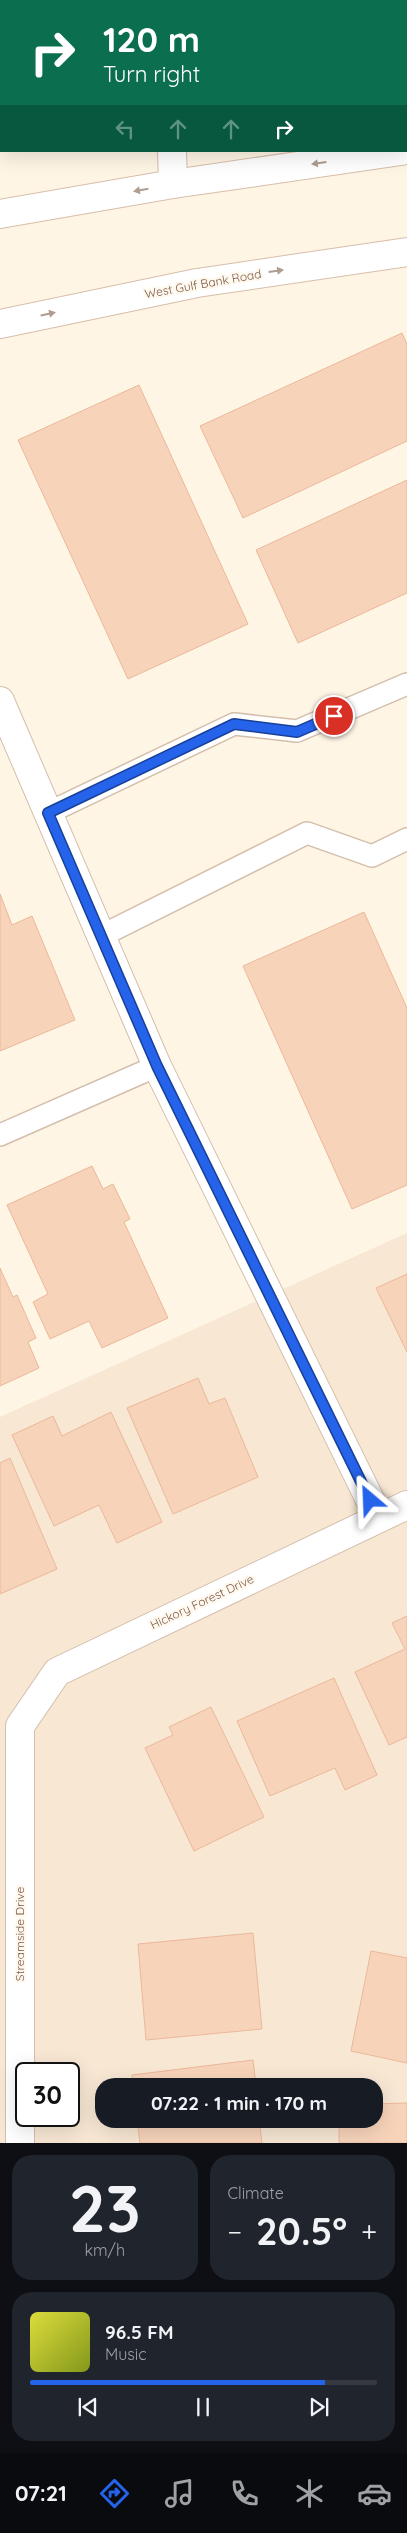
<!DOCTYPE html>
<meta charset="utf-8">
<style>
:root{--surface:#171b24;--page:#20242c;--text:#f1f3f6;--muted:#9ea1a6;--line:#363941;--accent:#2563eb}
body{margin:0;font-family:Quicksand,sans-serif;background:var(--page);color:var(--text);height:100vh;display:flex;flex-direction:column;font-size:19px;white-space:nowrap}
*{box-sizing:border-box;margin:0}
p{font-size:16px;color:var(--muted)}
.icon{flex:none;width:28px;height:28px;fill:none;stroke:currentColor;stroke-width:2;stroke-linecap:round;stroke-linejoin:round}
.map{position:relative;height:2143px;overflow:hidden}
.panel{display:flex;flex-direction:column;gap:12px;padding:12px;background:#0d0f14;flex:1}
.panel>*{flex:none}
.guide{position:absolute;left:0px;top:0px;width:408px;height:152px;box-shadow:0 5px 20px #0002;background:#0b6e4f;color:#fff;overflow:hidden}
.speed{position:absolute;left:15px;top:2062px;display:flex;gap:10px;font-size:25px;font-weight:700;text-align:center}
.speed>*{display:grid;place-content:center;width:65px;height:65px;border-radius:50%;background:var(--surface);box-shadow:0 5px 20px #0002;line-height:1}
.speed .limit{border:2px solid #111;border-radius:8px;background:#fff;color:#111}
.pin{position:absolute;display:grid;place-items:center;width:42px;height:42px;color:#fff;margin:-21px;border:2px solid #fff;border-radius:50%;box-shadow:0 1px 5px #0007}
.me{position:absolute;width:55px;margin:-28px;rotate:334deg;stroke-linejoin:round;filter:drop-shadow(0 0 4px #0008)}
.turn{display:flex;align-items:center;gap:18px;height:105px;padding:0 20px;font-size:22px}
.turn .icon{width:65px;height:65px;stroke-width:2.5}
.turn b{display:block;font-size:35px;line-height:42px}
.lanes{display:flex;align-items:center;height:48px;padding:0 20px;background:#0003;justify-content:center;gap:25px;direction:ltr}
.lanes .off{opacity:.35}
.big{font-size:38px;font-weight:700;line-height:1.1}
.panel .widget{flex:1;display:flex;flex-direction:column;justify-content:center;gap:8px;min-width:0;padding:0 18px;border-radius:20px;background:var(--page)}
.panel .dial{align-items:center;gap:0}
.dial b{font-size:65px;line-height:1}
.song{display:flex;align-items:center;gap:15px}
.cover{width:60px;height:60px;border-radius:8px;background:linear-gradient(135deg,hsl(60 70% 55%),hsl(70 70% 35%))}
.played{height:5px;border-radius:2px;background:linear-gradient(90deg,var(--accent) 85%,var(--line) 85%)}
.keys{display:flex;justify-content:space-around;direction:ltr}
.heat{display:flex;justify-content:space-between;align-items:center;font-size:28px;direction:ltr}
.panel .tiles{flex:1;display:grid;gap:12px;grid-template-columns:1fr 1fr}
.widget:last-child{grid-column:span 2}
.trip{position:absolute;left:95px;top:2078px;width:288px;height:50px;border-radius:20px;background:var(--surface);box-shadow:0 5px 20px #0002;font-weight:700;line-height:50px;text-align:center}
.tabs{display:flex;height:80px;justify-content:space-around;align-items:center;background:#090b0e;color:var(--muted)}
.tabs .icon{width:35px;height:35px}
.tabs .active{color:var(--accent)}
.tabs b{font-size:22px;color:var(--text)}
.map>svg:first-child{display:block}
</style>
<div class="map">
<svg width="407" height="2143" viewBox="0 0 407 2143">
<rect width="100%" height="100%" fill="#fef5e5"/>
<path fill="#f7e7d3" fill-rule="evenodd" d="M 407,1233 L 407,2143 L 0,2143 L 0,1417 ZM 26,2074 L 69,2074 L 69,2116 L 26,2116 ZM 104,2086 L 374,2086 L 374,2119 L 104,2119 Z"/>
<g fill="#f7d3ba" stroke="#ebb899">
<path d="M 402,333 L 407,344 L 407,441 L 243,518 L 200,426 Z"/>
<path d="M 139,385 L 248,624 L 128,679 L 18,440 Z"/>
<path d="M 407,480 L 407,593 L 298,643 L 256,550 Z"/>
<path d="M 0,894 L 12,925 L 32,916 L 75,1020 L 0,1051 Z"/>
<path d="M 364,912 L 407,1008 L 407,1185 L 352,1209 L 243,966 Z"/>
<path d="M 92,1166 L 103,1189 L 113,1184 L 130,1219 L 124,1222 L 168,1318 L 102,1348 L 89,1321 L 50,1339 L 33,1302 L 48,1294 L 7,1205 Z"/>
<path d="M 0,1268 L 13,1297 L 17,1295 L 36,1338 L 28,1342 L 39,1368 L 0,1386 Z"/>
<path d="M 407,1274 L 407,1352 L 376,1288 Z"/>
<path d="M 198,1378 L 209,1404 L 225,1398 L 258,1477 L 173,1514 L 127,1408 Z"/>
<path d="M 111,1412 L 162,1522 L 117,1543 L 99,1505 L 54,1526 L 12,1435 L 53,1416 L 62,1436 Z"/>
<path d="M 10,1458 L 57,1569 L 0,1594 L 0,1463 Z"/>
<path d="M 407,1616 L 407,1737 L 389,1745 L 355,1672 L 405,1649 L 392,1623 Z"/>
<path d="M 334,1678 L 377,1775 L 345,1790 L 335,1768 L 270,1796 L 237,1721 Z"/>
<path d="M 211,1707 L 264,1817 L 194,1851 L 145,1748 L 173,1735 L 169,1727 Z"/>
<path d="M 253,1933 L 262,2029 L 146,2040 L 138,1944 Z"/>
<path d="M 371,1951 L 407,1958 L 407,2063 L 351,2051 Z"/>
<path d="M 253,2060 L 256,2086 L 133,2086 L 132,2075 Z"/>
<path d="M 407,2103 L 407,2143 L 339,2143 L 339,2119 L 374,2119 L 374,2104 Z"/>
<path d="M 137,2119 L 259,2119 L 262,2143 L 140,2143 Z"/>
</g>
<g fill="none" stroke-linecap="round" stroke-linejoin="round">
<g stroke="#d4beac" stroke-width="24">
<g id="lane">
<path d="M 406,30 L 407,29"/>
<path d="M 48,813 L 234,724 L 297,731 L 407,684"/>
<path d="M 101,936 L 307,833 L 372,856 L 407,839"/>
<path d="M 0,1135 L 157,1066"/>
</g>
</g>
<g stroke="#d4beac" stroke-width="30">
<g id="street">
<path d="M 283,1 L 284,0"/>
<path d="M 172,151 L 173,184"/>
<path d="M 0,701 L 157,1066 L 379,1518"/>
<path d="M 20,2143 L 20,1726 L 57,1672 L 407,1505"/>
</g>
</g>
<g stroke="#d8bea9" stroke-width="30">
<g id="secondary">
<path d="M 0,214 L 173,184 L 401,151"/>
<path d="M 0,324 L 197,283 L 407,252"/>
</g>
</g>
<use href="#lane" stroke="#fff" stroke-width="21"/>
<use href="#street" stroke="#fff" stroke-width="28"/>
<use href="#secondary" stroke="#fff" stroke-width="28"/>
</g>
<defs><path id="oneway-solid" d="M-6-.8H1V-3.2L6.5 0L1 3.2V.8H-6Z" transform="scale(1.25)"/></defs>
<g fill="#b09c91">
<use href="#oneway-solid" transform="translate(319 163) rotate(172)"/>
<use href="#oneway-solid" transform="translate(141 190) rotate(170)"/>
<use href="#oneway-solid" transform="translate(276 271) rotate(-8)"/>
<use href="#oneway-solid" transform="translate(48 314) rotate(-12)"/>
</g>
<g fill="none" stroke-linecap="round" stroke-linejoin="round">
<g stroke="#184099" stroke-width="12">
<path id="route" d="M 334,716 L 297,732 L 234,724 L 48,813 L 157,1066 L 370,1500"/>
</g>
<use href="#route" stroke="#2563eb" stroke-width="9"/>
</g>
<g text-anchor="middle" stroke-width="4.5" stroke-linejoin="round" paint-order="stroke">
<g font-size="12" fill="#7b5a47" stroke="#fff8ee">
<text transform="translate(203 284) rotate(-10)" y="4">West Gulf Bank Road</text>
<text transform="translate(202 1602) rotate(-25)" y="4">Hickory Forest Drive</text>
<text transform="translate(20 1934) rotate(-90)" y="4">Streamside Drive</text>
</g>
</g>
</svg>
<div class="speed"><div class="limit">30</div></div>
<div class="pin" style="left:334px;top:716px;background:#d93025"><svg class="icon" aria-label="arrive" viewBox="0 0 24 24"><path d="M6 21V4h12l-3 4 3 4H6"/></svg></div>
<svg class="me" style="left:370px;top:1500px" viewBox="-20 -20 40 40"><path d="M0-17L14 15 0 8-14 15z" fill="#2563eb" stroke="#fff" stroke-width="4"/></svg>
<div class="trip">07:22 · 1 min · 170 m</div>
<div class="guide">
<div class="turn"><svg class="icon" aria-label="right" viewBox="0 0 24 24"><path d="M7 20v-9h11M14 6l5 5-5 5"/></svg><div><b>120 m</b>Turn right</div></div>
<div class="lanes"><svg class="icon off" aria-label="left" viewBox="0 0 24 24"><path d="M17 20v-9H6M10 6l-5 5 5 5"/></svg><svg class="icon off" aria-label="ahead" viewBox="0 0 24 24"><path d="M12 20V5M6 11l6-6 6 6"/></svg><svg class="icon off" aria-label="ahead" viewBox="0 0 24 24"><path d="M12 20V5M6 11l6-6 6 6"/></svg><svg class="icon" aria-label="right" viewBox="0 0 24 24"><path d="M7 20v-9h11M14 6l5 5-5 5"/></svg></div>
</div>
</div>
<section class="panel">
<div class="tiles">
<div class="widget dial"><b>23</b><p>km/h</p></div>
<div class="widget"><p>Climate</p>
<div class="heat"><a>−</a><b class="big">20.5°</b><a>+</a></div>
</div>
<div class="widget">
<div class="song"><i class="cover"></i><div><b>96.5 FM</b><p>Music</p></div></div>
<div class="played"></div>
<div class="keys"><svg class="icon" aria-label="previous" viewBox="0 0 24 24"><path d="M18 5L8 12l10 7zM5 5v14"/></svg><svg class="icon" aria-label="pause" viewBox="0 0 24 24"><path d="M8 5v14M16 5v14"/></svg><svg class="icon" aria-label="next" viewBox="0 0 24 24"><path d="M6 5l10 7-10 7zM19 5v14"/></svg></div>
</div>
</div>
</section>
<nav class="tabs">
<b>07:21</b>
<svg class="icon active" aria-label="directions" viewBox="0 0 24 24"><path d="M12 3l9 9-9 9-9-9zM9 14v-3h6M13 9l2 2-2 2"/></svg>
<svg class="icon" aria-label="music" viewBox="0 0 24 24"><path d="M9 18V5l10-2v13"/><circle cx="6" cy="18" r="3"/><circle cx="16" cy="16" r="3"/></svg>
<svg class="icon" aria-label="phone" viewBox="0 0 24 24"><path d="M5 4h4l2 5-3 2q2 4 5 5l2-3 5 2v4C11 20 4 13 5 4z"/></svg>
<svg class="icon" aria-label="climate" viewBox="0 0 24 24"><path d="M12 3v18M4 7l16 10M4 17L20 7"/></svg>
<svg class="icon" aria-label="car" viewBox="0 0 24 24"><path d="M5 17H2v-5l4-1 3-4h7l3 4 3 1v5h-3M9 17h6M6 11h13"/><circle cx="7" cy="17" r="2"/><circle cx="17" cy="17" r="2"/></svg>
</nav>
